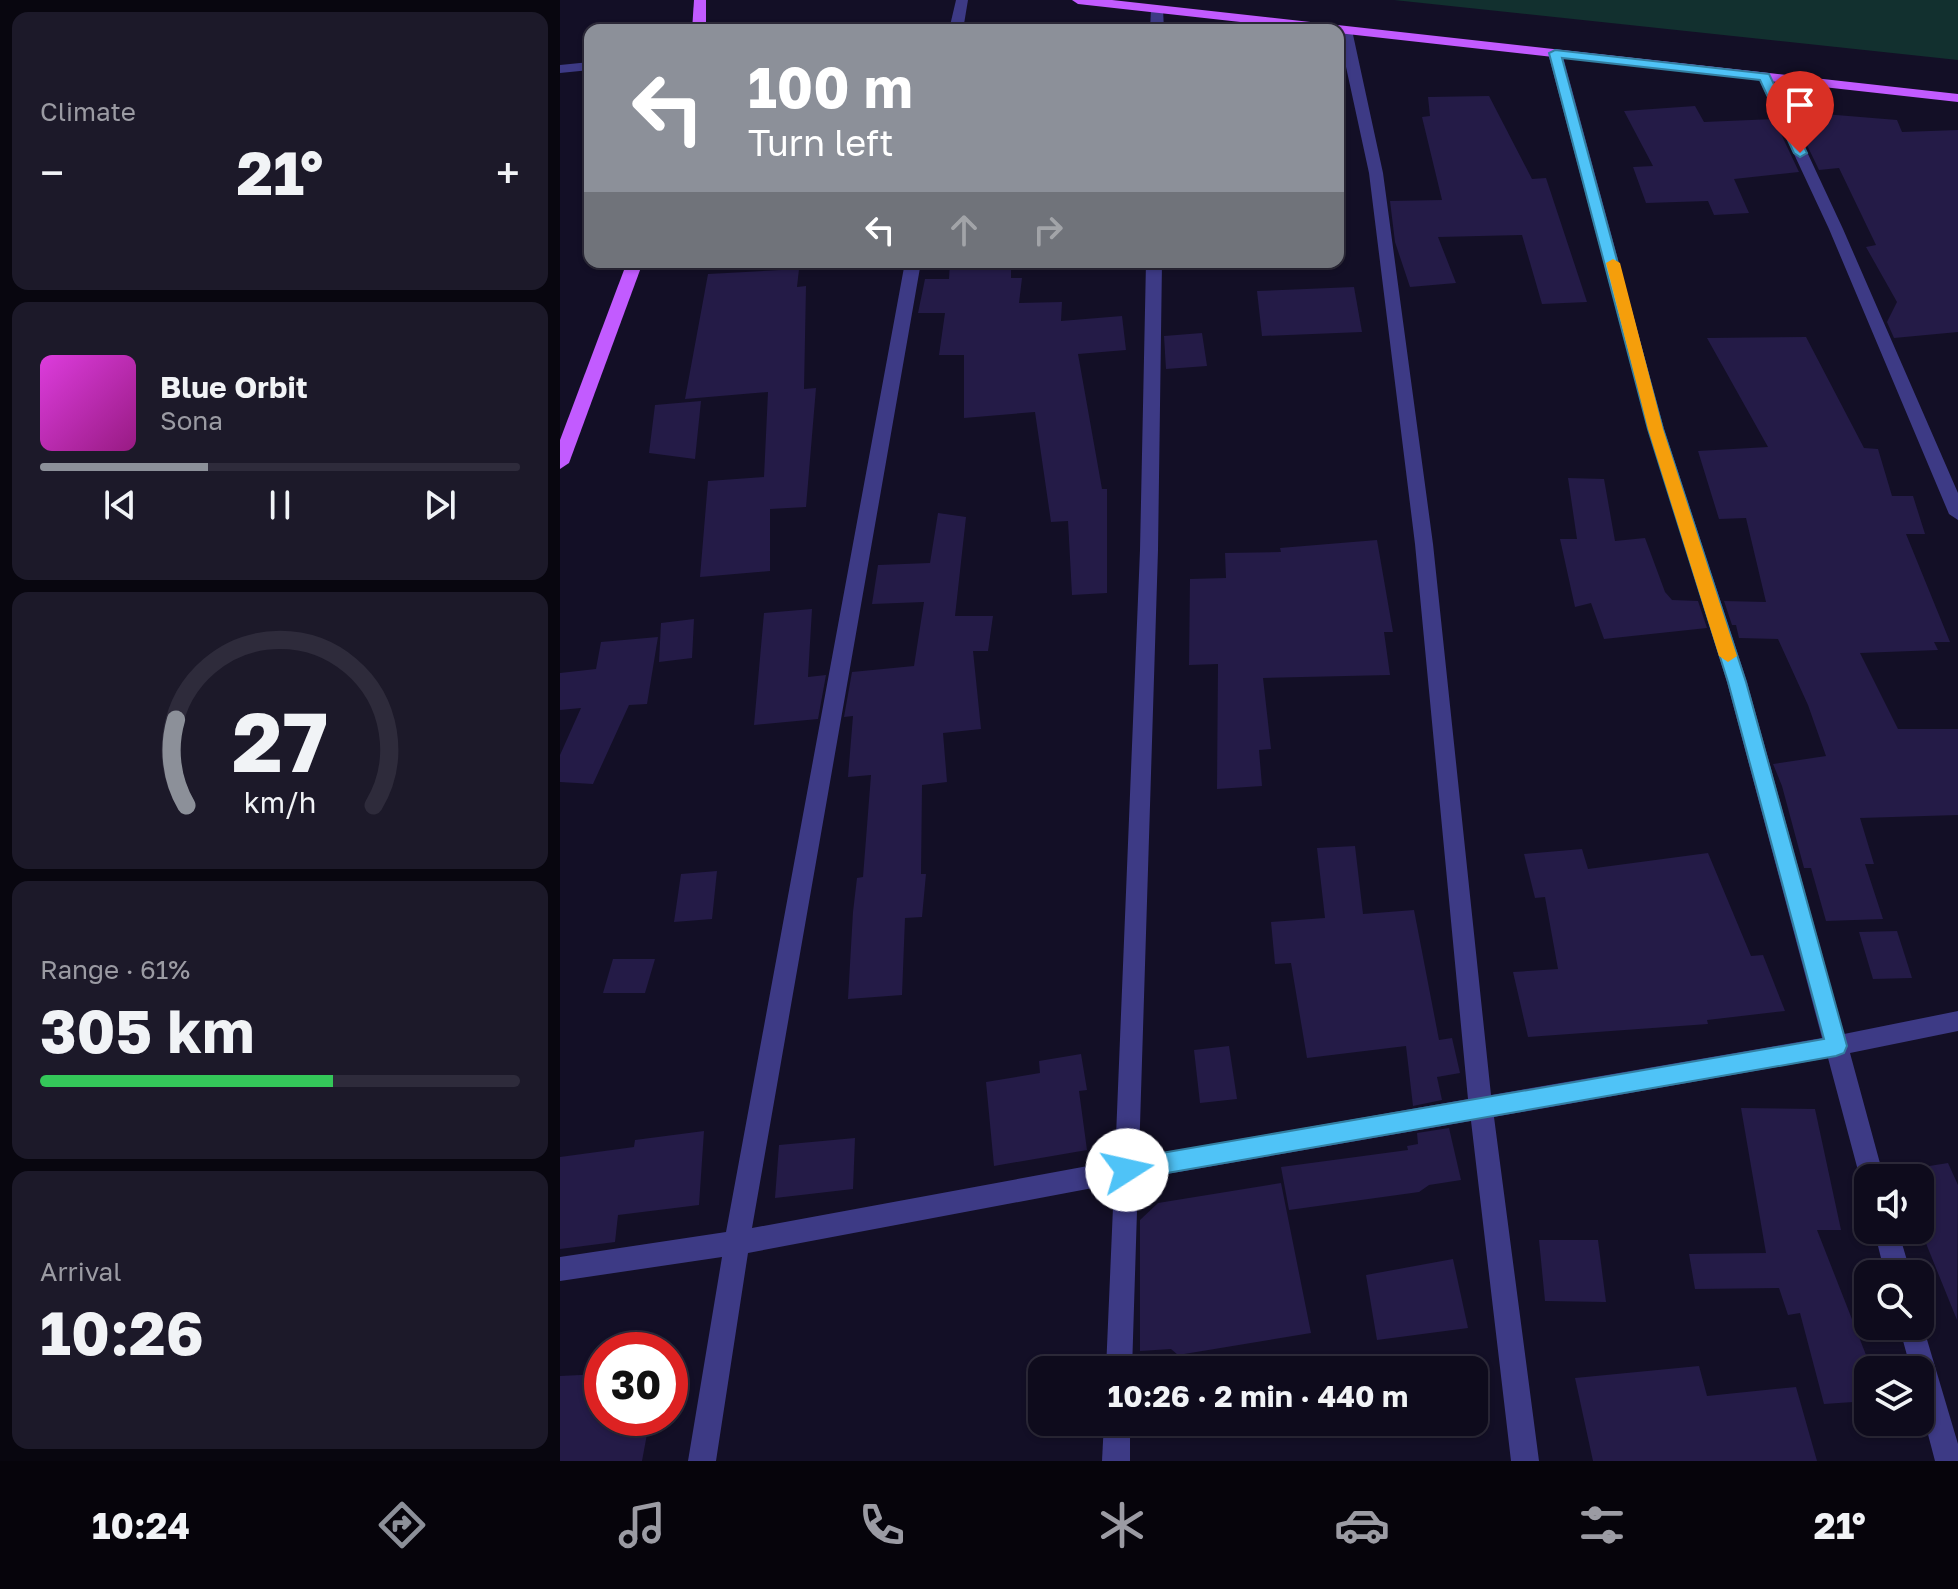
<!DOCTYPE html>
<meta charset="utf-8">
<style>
:root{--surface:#0e0b1c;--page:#1c1929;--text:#f1f3f6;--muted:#9b9ba3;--line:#2e2b3b;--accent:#8c9099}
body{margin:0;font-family:"Golos Text",sans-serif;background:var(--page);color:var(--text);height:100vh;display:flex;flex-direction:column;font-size:30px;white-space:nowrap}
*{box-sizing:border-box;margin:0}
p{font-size:26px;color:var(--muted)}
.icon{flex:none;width:44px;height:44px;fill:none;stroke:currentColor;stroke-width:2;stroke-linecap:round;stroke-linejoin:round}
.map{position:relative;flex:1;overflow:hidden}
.sheet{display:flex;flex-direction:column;gap:12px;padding:12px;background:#08060f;width:560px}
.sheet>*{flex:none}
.guide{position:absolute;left:24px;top:24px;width:760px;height:244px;border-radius:16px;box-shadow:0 2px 6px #0004,0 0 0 2px var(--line);background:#8c9099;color:#fff;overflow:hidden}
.controls{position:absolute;left:1294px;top:1164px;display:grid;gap:16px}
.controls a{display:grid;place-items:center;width:80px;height:80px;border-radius:16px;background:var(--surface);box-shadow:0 2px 6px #0004,0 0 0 2px var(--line);font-size:40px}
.speed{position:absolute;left:24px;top:1332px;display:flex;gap:16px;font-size:40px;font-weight:700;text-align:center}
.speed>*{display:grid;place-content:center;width:104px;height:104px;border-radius:50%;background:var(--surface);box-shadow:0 2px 6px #0004,0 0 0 2px var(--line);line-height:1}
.speed .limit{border:12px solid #d22;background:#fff;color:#111}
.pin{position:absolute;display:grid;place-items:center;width:68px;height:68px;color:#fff;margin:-82px -34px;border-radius:50% 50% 50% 0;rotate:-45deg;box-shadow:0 0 8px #0007}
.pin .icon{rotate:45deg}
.me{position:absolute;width:88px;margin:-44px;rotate:80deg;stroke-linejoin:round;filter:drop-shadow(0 0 6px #0008)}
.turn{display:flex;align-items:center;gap:28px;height:168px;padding:0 32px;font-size:36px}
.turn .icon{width:104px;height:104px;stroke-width:2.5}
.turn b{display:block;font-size:56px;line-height:68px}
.lanes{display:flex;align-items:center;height:76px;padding:0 32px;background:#0003;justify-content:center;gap:40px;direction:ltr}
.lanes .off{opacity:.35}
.big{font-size:60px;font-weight:700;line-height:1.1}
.sheet .card{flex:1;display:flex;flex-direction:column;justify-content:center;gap:12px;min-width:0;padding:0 28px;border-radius:16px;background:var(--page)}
.sheet .dial{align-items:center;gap:0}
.dial svg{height:208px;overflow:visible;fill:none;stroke:var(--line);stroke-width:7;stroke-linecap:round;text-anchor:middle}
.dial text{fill:var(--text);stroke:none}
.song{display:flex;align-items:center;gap:24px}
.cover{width:96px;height:96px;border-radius:12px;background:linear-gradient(135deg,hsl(300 70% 55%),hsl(310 70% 35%))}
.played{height:8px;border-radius:4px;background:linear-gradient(90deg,var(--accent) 35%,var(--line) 35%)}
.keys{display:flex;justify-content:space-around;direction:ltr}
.heat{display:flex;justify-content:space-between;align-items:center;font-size:44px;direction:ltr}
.charge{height:12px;border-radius:6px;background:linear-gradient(90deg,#34c759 61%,var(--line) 0)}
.trip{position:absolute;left:468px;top:1356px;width:460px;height:80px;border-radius:16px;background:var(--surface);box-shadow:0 2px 6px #0004,0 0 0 2px var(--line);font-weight:700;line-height:80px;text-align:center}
.dock{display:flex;height:128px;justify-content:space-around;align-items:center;background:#06040b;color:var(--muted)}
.dock .icon{width:56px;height:56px}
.dock .active{color:var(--accent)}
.dock b{font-size:36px;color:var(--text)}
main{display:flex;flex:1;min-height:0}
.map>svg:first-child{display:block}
</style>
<main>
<section class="sheet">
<div class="card"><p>Climate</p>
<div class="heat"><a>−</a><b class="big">21°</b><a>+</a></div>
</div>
<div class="card">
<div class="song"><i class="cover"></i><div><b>Blue Orbit</b><p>Sona</p></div></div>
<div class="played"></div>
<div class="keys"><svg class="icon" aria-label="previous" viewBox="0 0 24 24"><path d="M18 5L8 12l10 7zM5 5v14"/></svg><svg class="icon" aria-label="pause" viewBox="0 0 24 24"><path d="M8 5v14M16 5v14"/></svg><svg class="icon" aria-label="next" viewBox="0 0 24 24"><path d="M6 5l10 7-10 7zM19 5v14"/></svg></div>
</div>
<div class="card dial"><svg viewBox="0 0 100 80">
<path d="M14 69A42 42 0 1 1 86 69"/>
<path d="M14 69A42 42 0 0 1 10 36" stroke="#8c9099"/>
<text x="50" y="56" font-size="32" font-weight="700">27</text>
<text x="50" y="72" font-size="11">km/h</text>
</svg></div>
<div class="card"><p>Range · 61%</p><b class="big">305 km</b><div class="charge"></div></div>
<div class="card"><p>Arrival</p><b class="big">10:26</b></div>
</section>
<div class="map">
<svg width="1398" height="1461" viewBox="0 0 1398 1461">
<rect width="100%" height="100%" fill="#130f26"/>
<path fill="#12302f" d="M 834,0 L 1398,0 L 1398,60 Z"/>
<g fill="#241b47">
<path d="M 929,96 L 972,179 L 986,178 L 1027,302 L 982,304 L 962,235 L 878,237 L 896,283 L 850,287 L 835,242 L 830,201 L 882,200 L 862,117 L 870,116 L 868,97 Z"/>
<path d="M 1135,106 L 1144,122 L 1214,119 L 1239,172 L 1174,179 L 1189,213 L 1154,215 L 1148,201 L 1086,203 L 1073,167 L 1093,166 L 1064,111 Z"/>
<path d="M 1252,113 L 1337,120 L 1342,132 L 1398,130 L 1398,332 L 1334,338 L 1327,322 L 1337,302 L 1306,247 L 1316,245 L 1279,168 L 1259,170 L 1234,118 L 1253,117 Z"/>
<path d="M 390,262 L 451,262 L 451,278 L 462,278 L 459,303 L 502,302 L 501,321 L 562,316 L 566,350 L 518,354 L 542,489 L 547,489 L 547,593 L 512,595 L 508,521 L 491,522 L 475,412 L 404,418 L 404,355 L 379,355 L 385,313 L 358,313 L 365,279 L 389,279 Z"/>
<path d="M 239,269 L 237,287 L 246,286 L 244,389 L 256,388 L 246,507 L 210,509 L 210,571 L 140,577 L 148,481 L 204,477 L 208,392 L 125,399 L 148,274 Z"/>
<path d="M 794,287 L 802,332 L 702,336 L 697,291 Z"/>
<path d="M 642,333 L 647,366 L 606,369 L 604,336 Z"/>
<path d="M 1246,337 L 1304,448 L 1318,449 L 1332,496 L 1353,496 L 1365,534 L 1346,534 L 1390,642 L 1374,642 L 1378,650 L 1300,653 L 1338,729 L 1398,729 L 1398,815 L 1300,818 L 1314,864 L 1305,864 L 1323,919 L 1266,921 L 1251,868 L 1244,868 L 1222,786 L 1213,764 L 1266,756 L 1248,705 L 1218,639 L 1179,638 L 1176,625 L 1172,625 L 1164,601 L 1206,602 L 1186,518 L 1159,519 L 1138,451 L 1208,447 L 1147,338 Z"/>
<path d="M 141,401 L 135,459 L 89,453 L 95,405 Z"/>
<path d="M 1008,478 L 1044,479 L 1055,541 L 1085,538 L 1105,592 L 1112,600 L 1138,601 L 1147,628 L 1044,639 L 1031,603 L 1015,607 L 1000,539 L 1017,539 Z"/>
<path d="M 378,513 L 406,517 L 395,616 L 433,616 L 428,651 L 413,651 L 421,729 L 383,733 L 387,782 L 362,785 L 361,874 L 366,874 L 362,917 L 345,918 L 342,995 L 288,999 L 293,912 L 297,878 L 303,877 L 311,775 L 288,777 L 293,716 L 284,717 L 292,672 L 354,666 L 364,602 L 312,604 L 318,565 L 370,563 Z"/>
<path d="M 817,540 L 833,632 L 824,632 L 830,675 L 703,678 L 711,749 L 699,750 L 702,786 L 657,789 L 658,664 L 629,665 L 630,579 L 666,578 L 665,553 L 721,552 L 720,548 Z"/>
<path d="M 252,609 L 248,677 L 266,675 L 258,719 L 194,725 L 204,613 Z"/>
<path d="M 134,619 L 132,658 L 99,662 L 101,623 Z"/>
<path d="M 98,637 L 87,704 L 69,705 L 33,784 L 0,782 L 0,755 L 21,708 L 0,710 L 0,673 L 36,669 L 41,642 Z"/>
<path d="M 795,846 L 803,914 L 854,910 L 879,1040 L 892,1038 L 900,1073 L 877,1077 L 882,1100 L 853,1106 L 846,1046 L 747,1058 L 731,963 L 715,964 L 711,922 L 765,918 L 757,848 Z"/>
<path d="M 1022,849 L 1028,869 L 1148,853 L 1191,956 L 1203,955 L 1225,1011 L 1147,1020 L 1148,1024 L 968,1037 L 953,972 L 998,969 L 985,897 L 975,898 L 964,854 Z"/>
<path d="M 157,871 L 152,919 L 114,922 L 121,874 Z"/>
<path d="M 1337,931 L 1352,978 L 1313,979 L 1299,932 Z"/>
<path d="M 53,959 L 95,959 L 85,993 L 43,993 Z"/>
<path d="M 669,1046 L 677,1099 L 640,1103 L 634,1050 Z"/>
<path d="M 521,1054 L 527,1090 L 519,1091 L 527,1150 L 434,1166 L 426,1082 L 480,1073 L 479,1061 Z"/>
<path d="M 1181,1108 L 1255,1109 L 1281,1230 L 1257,1230 L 1308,1360 L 1308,1401 L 1264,1404 L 1240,1313 L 1228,1315 L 1219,1288 L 1135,1289 L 1129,1254 L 1206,1253 Z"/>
<path d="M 889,1128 L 901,1180 L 869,1185 L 859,1192 L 729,1210 L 721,1167 L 848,1150 L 847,1146 L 858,1144 L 857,1133 Z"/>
<path d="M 144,1131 L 139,1205 L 58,1215 L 55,1242 L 0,1249 L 0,1157 L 74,1147 L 75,1140 Z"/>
<path d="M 295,1138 L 293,1189 L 215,1198 L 219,1145 Z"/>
<path d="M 1388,1163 L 1398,1185 L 1397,1320 L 1361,1231 L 1356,1230 L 1360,1230 L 1360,1178 L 1334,1178 L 1332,1172 Z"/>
<path d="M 721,1183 L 751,1333 L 618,1355 L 611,1349 L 580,1351 L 580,1220 L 598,1203 Z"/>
<path d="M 979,1240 L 1038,1240 L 1046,1302 L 985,1301 Z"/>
<path d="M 893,1259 L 908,1328 L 817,1340 L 806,1275 Z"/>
<path d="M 1139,1366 L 1147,1396 L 1236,1387 L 1257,1461 L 1033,1461 L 1015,1378 Z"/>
<path d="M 42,1374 L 42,1418 L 90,1418 L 82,1461 L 0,1461 L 0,1376 Z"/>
</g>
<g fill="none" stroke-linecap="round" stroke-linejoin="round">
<g fill="#3d3a85" fill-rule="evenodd">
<path d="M 396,0 L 408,0 L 403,30 L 389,30 Z"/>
<path d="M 597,5 L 603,9 L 604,30 L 590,30 L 591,9 Z"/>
<path d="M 785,26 L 792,30 L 823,173 L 873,544 L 931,1095 L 1262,1038 L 1167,682 L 1088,429 L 988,53 L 995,49 L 1002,53 L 1104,429 L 1187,682 L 1284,1034 L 1398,1011 L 1398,1031 L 1290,1053 L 1324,1178 L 1308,1178 L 1308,1188 L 1303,1186 L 1300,1178 L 1268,1058 L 934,1117 L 979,1461 L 951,1461 L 911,1121 L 578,1179 L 572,1370 L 546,1370 L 554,1184 L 188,1253 L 156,1461 L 128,1461 L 162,1257 L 0,1281 L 0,1257 L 166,1232 L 345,262 L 361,262 L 192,1228 L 555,1161 L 580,550 L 586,262 L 602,262 L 598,550 L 579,1157 L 908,1099 L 855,544 L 809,173 L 778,30 Z"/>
<path d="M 30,62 L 30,70 L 0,73 L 0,65 Z"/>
<path d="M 1200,74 L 1212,77 L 1283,229 L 1398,493 L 1398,520 L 1389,514 L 1269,229 L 1198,77 Z"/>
<path d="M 1314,1230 L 1338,1230 L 1351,1274 L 1325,1274 Z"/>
<path d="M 1360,1316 L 1398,1444 L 1398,1461 L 1375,1461 L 1360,1404 L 1360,1370 L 1351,1370 L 1339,1326 L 1360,1326 Z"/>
<path d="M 544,1422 L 570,1422 L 570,1461 L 542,1461 Z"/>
</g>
<g fill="#c25bff" fill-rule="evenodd">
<path d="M 134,0 L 146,0 L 146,30 L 132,30 Z"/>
<path d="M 512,0 L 552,0 L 1398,94 L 1398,102 L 778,33 L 778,30 L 752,30 L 518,4 Z"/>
<path d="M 67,262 L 83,262 L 9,463 L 0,469 L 0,440 Z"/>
</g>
</g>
<path fill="#4fc3f7" stroke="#337fa1" stroke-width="2" d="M 995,50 L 1209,74 L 1247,153 L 1240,157 L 1234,153 L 1200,80 L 1002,58 L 1103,429 L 1186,682 L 1287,1046 L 1284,1053 L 1276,1056 L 567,1180 L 559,1177 L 556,1170 L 559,1162 L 567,1159 L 1264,1039 L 1168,682 L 1088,429 L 989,53 Z"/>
<path fill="#f59e0b" d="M 1053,259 L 1060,263 L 1103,429 L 1177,656 L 1168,662 L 1159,656 L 1088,429 L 1046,263 Z"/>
</svg>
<div class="controls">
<a><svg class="icon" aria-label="sound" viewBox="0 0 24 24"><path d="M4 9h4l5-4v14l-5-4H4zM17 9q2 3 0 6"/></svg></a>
<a><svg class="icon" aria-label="search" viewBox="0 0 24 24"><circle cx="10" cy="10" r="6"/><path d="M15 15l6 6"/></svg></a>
<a><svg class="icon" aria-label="layers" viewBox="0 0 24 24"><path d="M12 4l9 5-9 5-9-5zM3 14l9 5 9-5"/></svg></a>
</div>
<div class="speed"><div class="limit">30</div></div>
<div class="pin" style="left:1240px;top:153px;background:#d93025"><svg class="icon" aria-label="arrive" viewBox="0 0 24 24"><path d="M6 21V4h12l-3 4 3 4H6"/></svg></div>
<svg class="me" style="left:567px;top:1170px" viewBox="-20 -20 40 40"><circle r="19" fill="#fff"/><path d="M0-13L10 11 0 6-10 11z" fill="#4fc3f7"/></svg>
<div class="trip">10:26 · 2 min · 440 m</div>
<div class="guide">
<div class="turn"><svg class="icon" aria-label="left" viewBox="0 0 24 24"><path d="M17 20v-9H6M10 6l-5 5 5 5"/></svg><div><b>100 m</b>Turn left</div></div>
<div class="lanes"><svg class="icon" aria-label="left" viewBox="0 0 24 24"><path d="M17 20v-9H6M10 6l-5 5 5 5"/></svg><svg class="icon off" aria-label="ahead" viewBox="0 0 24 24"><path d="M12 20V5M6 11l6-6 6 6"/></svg><svg class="icon off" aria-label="right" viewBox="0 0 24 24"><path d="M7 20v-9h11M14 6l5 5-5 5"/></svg></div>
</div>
</div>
</main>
<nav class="dock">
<b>10:24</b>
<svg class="icon active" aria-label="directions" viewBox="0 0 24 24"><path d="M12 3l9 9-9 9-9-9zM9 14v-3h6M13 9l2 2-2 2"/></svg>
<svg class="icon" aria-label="music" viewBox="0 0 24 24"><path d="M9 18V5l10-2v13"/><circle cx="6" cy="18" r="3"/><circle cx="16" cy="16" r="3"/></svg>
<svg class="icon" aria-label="phone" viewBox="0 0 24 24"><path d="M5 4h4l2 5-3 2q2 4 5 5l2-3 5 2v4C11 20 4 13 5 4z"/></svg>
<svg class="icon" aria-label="climate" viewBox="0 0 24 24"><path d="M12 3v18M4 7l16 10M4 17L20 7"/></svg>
<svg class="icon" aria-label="car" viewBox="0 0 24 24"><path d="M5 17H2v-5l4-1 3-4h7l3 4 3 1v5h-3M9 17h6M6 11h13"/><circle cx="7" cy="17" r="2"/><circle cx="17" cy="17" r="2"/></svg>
<svg class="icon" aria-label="filters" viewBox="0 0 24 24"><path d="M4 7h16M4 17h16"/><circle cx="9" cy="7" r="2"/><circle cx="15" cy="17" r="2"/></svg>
<b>21°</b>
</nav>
